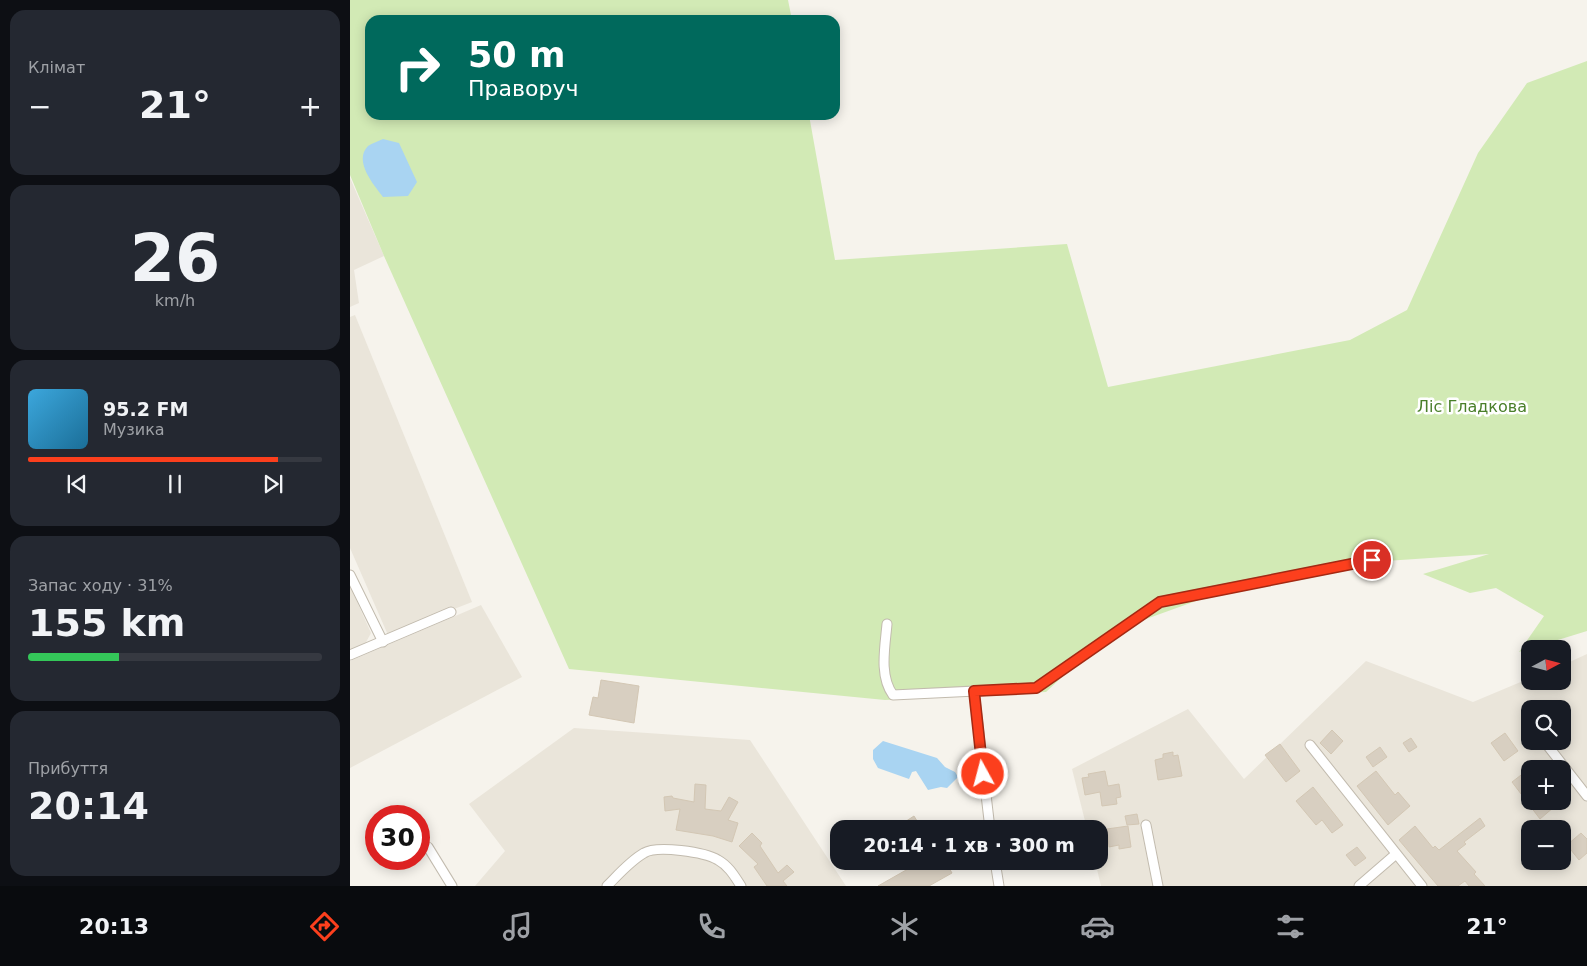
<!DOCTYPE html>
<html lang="uk">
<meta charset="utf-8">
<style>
:root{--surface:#171b24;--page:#242831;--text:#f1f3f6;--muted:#9ea1a6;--line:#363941;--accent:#fc3f1d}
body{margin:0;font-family:"DejaVu Sans",sans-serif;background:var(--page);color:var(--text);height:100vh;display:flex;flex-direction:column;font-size:19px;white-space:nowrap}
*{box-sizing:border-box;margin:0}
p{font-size:16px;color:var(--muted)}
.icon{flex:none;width:28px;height:28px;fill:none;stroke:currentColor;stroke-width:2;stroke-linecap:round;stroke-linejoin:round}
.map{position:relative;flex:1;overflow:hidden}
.sheet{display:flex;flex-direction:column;gap:10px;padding:10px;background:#0d0f14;width:350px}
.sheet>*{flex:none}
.guide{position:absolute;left:15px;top:15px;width:475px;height:105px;border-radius:15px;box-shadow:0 2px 12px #0003;background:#00695c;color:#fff;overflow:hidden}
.needle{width:32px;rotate:83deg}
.fabs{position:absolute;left:1171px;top:640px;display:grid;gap:10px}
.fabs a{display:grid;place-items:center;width:50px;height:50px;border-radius:10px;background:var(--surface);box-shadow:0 2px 12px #0003;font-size:25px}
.speed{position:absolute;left:15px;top:805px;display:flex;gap:10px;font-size:25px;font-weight:700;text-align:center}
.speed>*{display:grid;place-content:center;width:65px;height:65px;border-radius:50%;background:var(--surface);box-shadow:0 2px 12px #0003;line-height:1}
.speed .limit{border:8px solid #d22;background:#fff;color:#111}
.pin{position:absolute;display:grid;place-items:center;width:42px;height:42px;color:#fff;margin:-21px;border:2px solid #fff;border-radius:50%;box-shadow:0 1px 5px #0007}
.me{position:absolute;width:55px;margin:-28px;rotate:353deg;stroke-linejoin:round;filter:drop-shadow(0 0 4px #0008)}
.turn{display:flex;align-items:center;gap:18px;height:105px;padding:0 20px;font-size:22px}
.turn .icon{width:65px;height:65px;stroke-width:2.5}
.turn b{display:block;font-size:35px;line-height:42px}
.big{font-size:38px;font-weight:700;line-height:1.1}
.sheet .card{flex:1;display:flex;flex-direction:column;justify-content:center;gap:8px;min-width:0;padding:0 18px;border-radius:15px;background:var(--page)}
.sheet .dial{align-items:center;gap:0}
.dial b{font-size:65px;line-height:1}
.song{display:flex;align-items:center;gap:15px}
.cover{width:60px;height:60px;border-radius:8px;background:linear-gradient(135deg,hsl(200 70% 55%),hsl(200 70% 35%))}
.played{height:5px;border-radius:2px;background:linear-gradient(90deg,var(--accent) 85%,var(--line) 85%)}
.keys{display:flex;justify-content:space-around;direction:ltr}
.heat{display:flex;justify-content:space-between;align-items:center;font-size:28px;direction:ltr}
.charge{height:8px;border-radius:4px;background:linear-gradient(90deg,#34c759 31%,var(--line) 0)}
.trip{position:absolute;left:480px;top:820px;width:278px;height:50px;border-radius:15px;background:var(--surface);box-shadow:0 2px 12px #0003;font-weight:700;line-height:50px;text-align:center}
.tab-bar{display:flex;height:80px;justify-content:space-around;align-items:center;background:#090b0e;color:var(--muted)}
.tab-bar .icon{width:35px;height:35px}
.tab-bar .on{color:var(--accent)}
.tab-bar b{font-size:22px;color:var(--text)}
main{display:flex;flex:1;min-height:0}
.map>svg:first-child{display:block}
</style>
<main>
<section class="sheet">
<div class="card"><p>Клімат</p>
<div class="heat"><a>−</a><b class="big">21°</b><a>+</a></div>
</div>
<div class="card dial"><b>26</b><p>km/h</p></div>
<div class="card">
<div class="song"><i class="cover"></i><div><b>95.2 FM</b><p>Музика</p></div></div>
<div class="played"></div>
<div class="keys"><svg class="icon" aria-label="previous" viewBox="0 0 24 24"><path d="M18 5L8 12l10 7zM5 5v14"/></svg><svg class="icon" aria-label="pause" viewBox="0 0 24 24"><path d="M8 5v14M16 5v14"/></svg><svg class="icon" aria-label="next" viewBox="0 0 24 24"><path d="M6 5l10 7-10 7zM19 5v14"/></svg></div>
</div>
<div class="card"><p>Запас ходу · 31%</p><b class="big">155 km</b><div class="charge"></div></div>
<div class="card"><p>Прибуття</p><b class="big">20:14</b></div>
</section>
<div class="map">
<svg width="1237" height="886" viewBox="0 0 1237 886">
<rect width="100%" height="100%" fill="#f6f3ec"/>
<g fill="#eae5da" fill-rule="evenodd">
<path d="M 0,178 L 34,256 L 4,270 L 9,303 L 0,307 Z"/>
<path d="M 5,315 L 122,602 L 38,635 L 0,548 L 0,317 Z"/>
<path d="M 0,586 L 21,633 L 15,644 L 0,650 Z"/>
<path d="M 131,605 L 172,677 L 0,768 L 0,661 Z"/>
<path d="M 1237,654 L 1237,886 L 751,886 L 745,861 L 749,861 L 749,829 L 737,829 L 722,769 L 838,709 L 894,779 L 1016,661 L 1123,702 L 1180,678 L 1180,681 L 1212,681 L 1213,665 ZM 1180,709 L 1212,709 L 1212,741 L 1180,741 ZM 1180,769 L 1212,769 L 1212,801 L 1180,801 ZM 1180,829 L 1212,829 L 1212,861 L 1180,861 Z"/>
<path d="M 224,728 L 400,740 L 496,886 L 125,886 L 155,851 L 119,804 Z"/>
</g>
<path fill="#d2eab5" d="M 0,0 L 438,0 L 442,20 L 20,20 L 20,115 L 459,115 L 485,260 L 717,244 L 758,387 L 1000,340 L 1057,310 L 1128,153 L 1177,83 L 1237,61 L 1237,631 L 1169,652 L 1194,616 L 1146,588 L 1120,593 L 1073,574 L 1139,554 L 1021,562 L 871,592 L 760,632 L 696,692 L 535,700 L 219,669 L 34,256 L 0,175 Z"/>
<g fill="#a9d4f2">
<path d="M 33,139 L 49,143 L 67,182 L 58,196 L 33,197 C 24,185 3,161 18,146 C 22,143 29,141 33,139 Z"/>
<path d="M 533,741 L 587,758 L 595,767 L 605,772 L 608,777 L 597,788 L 591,787 L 578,790 L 566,771 L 562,772 L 559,779 L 528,768 L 523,759 L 523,750 Z"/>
</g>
<g fill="#d8cfc1" stroke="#d3c7b4">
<path d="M 251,680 L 289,686 L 284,723 L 239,715 L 243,697 L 248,698 Z"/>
<path d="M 982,730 L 993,741 L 981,754 L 970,743 Z"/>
<path d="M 1155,733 L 1168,751 L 1154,761 L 1141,743 Z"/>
<path d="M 1061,738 L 1067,747 L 1059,752 L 1053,743 Z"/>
<path d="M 930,744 L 950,771 L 936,782 L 915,755 Z"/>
<path d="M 1030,747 L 1037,757 L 1023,767 L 1016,757 Z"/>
<path d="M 823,752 L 823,756 L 828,755 L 832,776 L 808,780 L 805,760 L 813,758 L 813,754 Z"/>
<path d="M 755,771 L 758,786 L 769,784 L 771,797 L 766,798 L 767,804 L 752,806 L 750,792 L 735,795 L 732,778 L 739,777 L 738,774 Z"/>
<path d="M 1026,771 L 1045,795 L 1048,792 L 1060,806 L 1038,825 L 1007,786 Z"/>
<path d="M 1175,772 L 1180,779 L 1180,801 L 1211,801 L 1190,819 L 1162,782 Z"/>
<path d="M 345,784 L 356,785 L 355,809 L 371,811 L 379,797 L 388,802 L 378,820 L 388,823 L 382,842 L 363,836 L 326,830 L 330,809 L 315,811 L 314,797 L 322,796 L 323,798 L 344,802 Z"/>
<path d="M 963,787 L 993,825 L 982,833 L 972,820 L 966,825 L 946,801 Z"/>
<path d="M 787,814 L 789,824 L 777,825 L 775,816 Z"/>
<path d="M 564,816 L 572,829 L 544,829 Z"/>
<path d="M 1130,818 L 1135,826 L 1114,842 L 1116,844 L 1107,851 L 1126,872 L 1124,874 L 1135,886 L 1119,886 L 1115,881 L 1108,886 L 1088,886 L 1049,840 L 1065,826 L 1083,848 L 1085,846 L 1089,850 Z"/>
<path d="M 778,826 L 781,847 L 769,849 L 769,845 L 759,847 L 757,829 Z"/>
<path d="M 402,833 L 412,843 L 410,846 L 428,873 L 437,865 L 444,872 L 433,881 L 437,886 L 417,886 L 404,867 L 408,864 L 389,846 Z"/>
<path d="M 1231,833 L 1237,839 L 1237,853 L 1229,860 L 1217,845 Z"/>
<path d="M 1007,847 L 1016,858 L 1005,866 L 996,855 Z"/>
<path d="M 572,861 L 595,861 L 602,873 L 579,886 L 528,886 Z"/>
</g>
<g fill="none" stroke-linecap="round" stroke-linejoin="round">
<g stroke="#c2bbae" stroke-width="11">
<g id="minor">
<path d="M 0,575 L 33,642"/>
<path d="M 537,624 C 535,647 529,676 543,695 L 686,688 L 810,602 L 1021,560"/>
<path d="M 0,655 L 101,612"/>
<path d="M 624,691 L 640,829"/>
<path d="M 1194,709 L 1197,706"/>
<path d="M 1194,741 L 1237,796"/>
<path d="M 960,745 L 1072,886"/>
<path d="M 796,825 L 808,886"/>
<path d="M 78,847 L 102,886"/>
<path d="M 645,861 L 649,886"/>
<path d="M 257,886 C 268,875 280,861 294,853 C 307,845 355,852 368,860 C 379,866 385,877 391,886"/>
<path d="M 1009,886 L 1046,854"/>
</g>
</g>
<use href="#minor" stroke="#fff" stroke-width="9"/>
</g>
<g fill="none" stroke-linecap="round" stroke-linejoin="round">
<g stroke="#a42913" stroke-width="12">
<path id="route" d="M 633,774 L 624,691 L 686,688 L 810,602 L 1022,560"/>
</g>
<use href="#route" stroke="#fc3f1d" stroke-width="9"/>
</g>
<g text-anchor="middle" stroke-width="5" stroke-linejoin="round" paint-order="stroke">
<g font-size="16" fill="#4a7f2a" stroke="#fff">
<text x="1122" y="412">Ліс Гладкова</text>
</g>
</g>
</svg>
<div class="fabs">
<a><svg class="needle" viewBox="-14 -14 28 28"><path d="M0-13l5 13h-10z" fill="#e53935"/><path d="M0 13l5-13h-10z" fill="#9ea1a6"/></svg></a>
<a><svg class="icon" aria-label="search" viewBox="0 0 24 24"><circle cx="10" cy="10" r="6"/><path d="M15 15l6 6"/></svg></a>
<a>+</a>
<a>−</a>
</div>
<div class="speed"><div class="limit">30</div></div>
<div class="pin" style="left:1022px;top:560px;background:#d93025"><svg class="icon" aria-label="arrive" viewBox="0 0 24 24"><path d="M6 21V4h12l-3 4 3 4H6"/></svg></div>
<svg class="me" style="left:633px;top:774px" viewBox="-20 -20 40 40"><circle r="17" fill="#fc3f1d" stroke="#fff" stroke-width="3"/><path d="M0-11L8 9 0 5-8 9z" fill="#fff"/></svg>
<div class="trip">20:14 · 1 хв · 300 m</div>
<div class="guide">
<div class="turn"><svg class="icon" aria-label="right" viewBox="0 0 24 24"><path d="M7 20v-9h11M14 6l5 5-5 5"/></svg><div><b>50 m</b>Праворуч</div></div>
</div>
</div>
</main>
<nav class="tab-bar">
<b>20:13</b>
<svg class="icon on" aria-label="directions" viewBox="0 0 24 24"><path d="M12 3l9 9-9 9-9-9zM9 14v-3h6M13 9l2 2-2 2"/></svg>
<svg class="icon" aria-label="music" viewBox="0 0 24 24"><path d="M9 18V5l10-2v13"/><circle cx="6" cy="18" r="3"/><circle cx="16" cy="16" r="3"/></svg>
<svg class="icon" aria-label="phone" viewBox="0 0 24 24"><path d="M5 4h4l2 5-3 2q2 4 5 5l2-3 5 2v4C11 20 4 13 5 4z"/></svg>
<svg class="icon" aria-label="climate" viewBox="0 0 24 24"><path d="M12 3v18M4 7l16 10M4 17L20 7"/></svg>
<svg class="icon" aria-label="car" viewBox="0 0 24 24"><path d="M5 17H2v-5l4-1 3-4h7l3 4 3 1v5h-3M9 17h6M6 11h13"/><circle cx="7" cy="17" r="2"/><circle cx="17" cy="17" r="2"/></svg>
<svg class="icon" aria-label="filters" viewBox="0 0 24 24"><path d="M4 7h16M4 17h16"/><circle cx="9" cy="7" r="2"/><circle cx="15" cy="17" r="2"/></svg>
<b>21°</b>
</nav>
